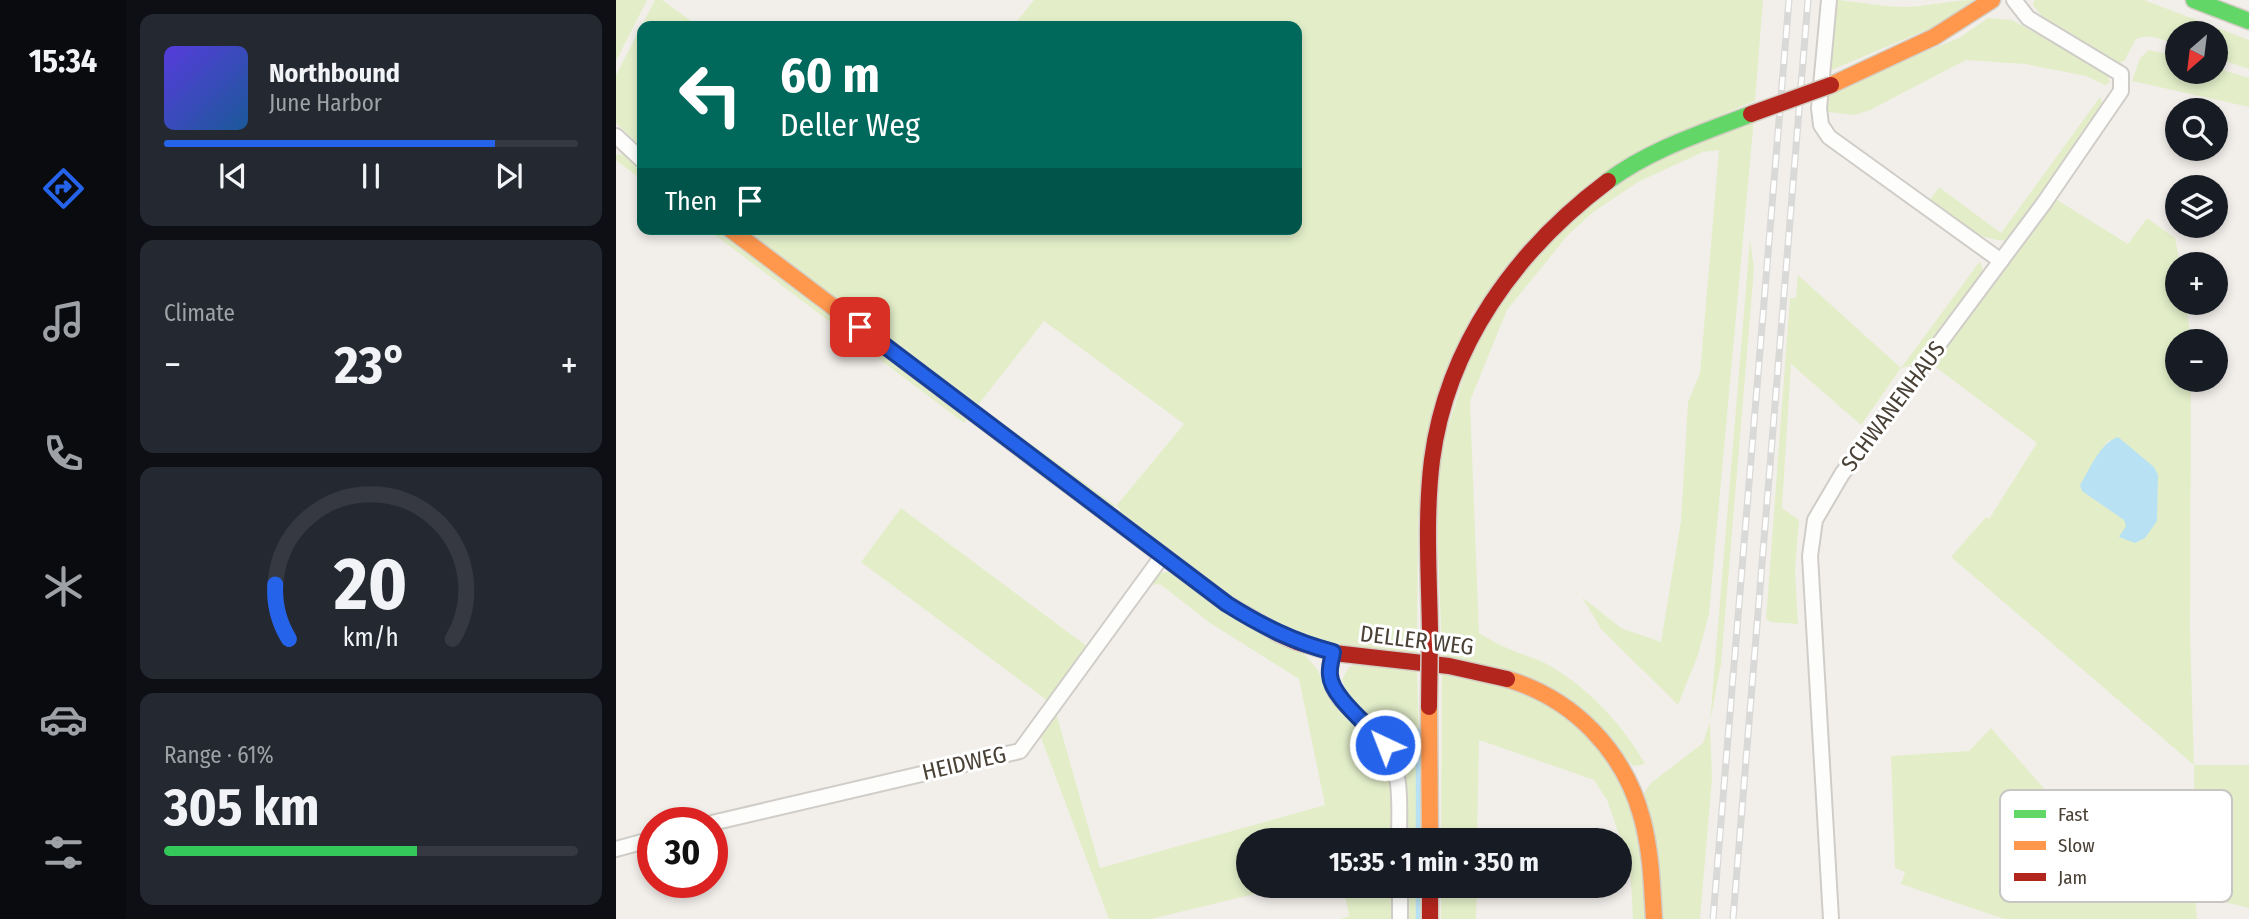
<!DOCTYPE html>
<meta charset="utf-8">
<style>
:root{--surface:#171b24;--page:#242831;--text:#f1f3f6;--muted:#9ea1a6;--line:#363941;--accent:#2563eb}
body{margin:0;font-family:"Fira Sans Condensed",sans-serif;background:var(--page);color:var(--text);height:100vh;display:flex;flex-direction:column;font-size:26px;white-space:nowrap}
*{box-sizing:border-box;margin:0}
p{font-size:23px;color:var(--muted)}
.icon{flex:none;width:38px;height:38px;fill:none;stroke:currentColor;stroke-width:2;stroke-linecap:round;stroke-linejoin:round}
.map{position:relative;flex:1;overflow:hidden}
.drawer{display:flex;flex-direction:column;gap:14px;padding:14px;background:#0d0f14;width:490px}
.drawer>*{flex:none}
.top-card{position:absolute;left:21px;top:21px;width:665px;height:214px;border-radius:14px;box-shadow:0 4px 10px #0003;background:#00695c;color:#fff;overflow:hidden}
.needle{width:46px;rotate:208deg}
.buttons{position:absolute;left:1549px;top:21px;display:grid;gap:14px}
.buttons a{display:grid;place-items:center;width:63px;height:63px;border-radius:50%;background:var(--surface);box-shadow:0 4px 10px #0003;font-size:35px}
.speed{position:absolute;left:21px;top:807px;display:flex;gap:14px;font-size:35px;font-weight:700;text-align:center}
.speed>*{display:grid;place-content:center;width:91px;height:91px;border-radius:50%;background:var(--surface);box-shadow:0 4px 10px #0003;line-height:1}
.speed .limit{border:10px solid #d22;background:#fff;color:#111}
.pin{position:absolute;display:grid;place-items:center;width:60px;height:60px;color:#fff;margin:-30px;border-radius:14px;box-shadow:0 4px 10px #0006}
.me{position:absolute;width:77px;margin:-38px;rotate:317deg;stroke-linejoin:round;filter:drop-shadow(0 0 5px #0008)}
.turn{display:flex;align-items:center;gap:24px;height:147px;padding:0 28px;font-size:32px}
.turn .icon{width:91px;height:91px;stroke-width:2.5}
.turn b{display:block;font-size:49px;line-height:60px}
.then{display:flex;align-items:center;height:66px;padding:0 28px;background:#0003;gap:14px;font-size:26px}
.big{font-size:52px;font-weight:700;line-height:1.1}
.drawer .tile{flex:1;display:flex;flex-direction:column;justify-content:center;gap:10px;min-width:0;padding:0 24px;border-radius:14px;background:var(--page)}
.drawer .dial{align-items:center;gap:0}
.dial svg{height:182px;overflow:visible;fill:none;stroke:var(--line);stroke-width:7;stroke-linecap:round;text-anchor:middle}
.dial text{fill:var(--text);stroke:none}
.song{display:flex;align-items:center;gap:21px}
.cover{width:84px;height:84px;border-radius:10px;background:linear-gradient(135deg,hsl(250 70% 55%),hsl(210 70% 35%))}
.played{height:7px;border-radius:4px;background:linear-gradient(90deg,var(--accent) 80%,var(--line) 80%)}
.keys{display:flex;justify-content:space-around;direction:ltr}
.heat{display:flex;justify-content:space-between;align-items:center;font-size:38px;direction:ltr}
.charge{height:10px;border-radius:5px;background:linear-gradient(90deg,#34c759 61%,var(--line) 0)}
.trip{position:absolute;left:620px;top:828px;width:396px;height:70px;border-radius:35px;background:var(--surface);box-shadow:0 4px 10px #0003;font-weight:700;line-height:70px;text-align:center}
main{display:flex;flex:1;min-height:0}
.menu{display:flex;flex-direction:column;width:126px;justify-content:space-around;align-items:center;background:#090b0e;color:var(--muted)}
.menu .icon{width:49px;height:49px}
.menu .current{color:var(--accent)}
.menu b{font-size:32px;color:var(--text)}
.map>svg:first-child{display:block}
</style>
<main>
<nav class="menu">
<b>15:34</b>
<svg class="icon current" aria-label="directions" viewBox="0 0 24 24"><path d="M12 3l9 9-9 9-9-9zM9 14v-3h6M13 9l2 2-2 2"/></svg>
<svg class="icon" aria-label="music" viewBox="0 0 24 24"><path d="M9 18V5l10-2v13"/><circle cx="6" cy="18" r="3"/><circle cx="16" cy="16" r="3"/></svg>
<svg class="icon" aria-label="phone" viewBox="0 0 24 24"><path d="M5 4h4l2 5-3 2q2 4 5 5l2-3 5 2v4C11 20 4 13 5 4z"/></svg>
<svg class="icon" aria-label="climate" viewBox="0 0 24 24"><path d="M12 3v18M4 7l16 10M4 17L20 7"/></svg>
<svg class="icon" aria-label="car" viewBox="0 0 24 24"><path d="M5 17H2v-5l4-1 3-4h7l3 4 3 1v5h-3M9 17h6M6 11h13"/><circle cx="7" cy="17" r="2"/><circle cx="17" cy="17" r="2"/></svg>
<svg class="icon" aria-label="filters" viewBox="0 0 24 24"><path d="M4 7h16M4 17h16"/><circle cx="9" cy="7" r="2"/><circle cx="15" cy="17" r="2"/></svg>
</nav>
<section class="drawer">
<div class="tile">
<div class="song"><i class="cover"></i><div><b>Northbound</b><p>June Harbor</p></div></div>
<div class="played"></div>
<div class="keys"><svg class="icon" aria-label="previous" viewBox="0 0 24 24"><path d="M18 5L8 12l10 7zM5 5v14"/></svg><svg class="icon" aria-label="pause" viewBox="0 0 24 24"><path d="M8 5v14M16 5v14"/></svg><svg class="icon" aria-label="next" viewBox="0 0 24 24"><path d="M6 5l10 7-10 7zM19 5v14"/></svg></div>
</div>
<div class="tile"><p>Climate</p>
<div class="heat"><a>−</a><b class="big">23°</b><a>+</a></div>
</div>
<div class="tile dial"><svg viewBox="0 0 100 80">
<path d="M14 69A42 42 0 1 1 86 69"/>
<path d="M14 69A42 42 0 0 1 8 45" stroke="#2563eb"/>
<text x="50" y="56" font-size="32" font-weight="700">20</text>
<text x="50" y="72" font-size="11">km/h</text>
</svg></div>
<div class="tile"><p>Range · 61%</p><b class="big">305 km</b><div class="charge"></div></div>
</section>
<div class="map">
<svg width="1633" height="919" viewBox="0 0 1633 919">
<rect width="100%" height="100%" fill="#f2efeb"/>
<g fill="#e3eec9" fill-rule="evenodd">
<path d="M 0,0 L 31,0 L 0,61 Z"/>
<path d="M 39,0 L 46,0 L 82,26 L 26,26 L 26,148 L 0,123 L 0,75 Z"/>
<path d="M 418,0 L 1147,0 L 1139,101 L 1058,134 L 998,168 L 856,313 L 802,517 L 801,655 L 738,649 L 686,637 L 647,619 L 505,516 L 504,509 L 500,506 L 491,506 L 126,229 L 681,229 L 681,26 L 397,26 ZM 428,321 L 568,424 L 500,506 L 362,405 Z"/>
<path d="M 1222,0 C 1244,2 1268,7 1290,7 C 1313,6 1335,0 1358,0 L 1320,26 L 1213,71 Z"/>
<path d="M 1418,0 L 1528,0 L 1633,40 L 1633,69 L 1600,58 L 1600,33 L 1561,33 L 1561,45 C 1547,40 1534,33 1520,39 L 1508,61 L 1501,64 L 1429,20 L 1417,5 Z"/>
<path d="M 1372,18 L 1396,20 L 1490,72 L 1494,82 L 1489,85 L 1470,76 L 1409,64 L 1350,60 L 1254,110 L 1238,115 L 1212,112 L 1211,91 L 1343,38 Z"/>
<path d="M 1533,50 L 1561,56 L 1561,72 L 1600,72 L 1600,68 L 1633,78 L 1633,107 L 1516,81 L 1524,58 Z"/>
<path d="M 1484,97 L 1489,108 L 1391,240 C 1361,243 1337,216 1314,200 L 1323,187 L 1385,233 Z"/>
<path d="M 1138,118 L 1093,614 L 1082,655 L 1062,705 L 985,629 L 966,597 L 1005,628 L 1045,642 L 1065,521 L 1072,402 L 1084,373 L 1103,150 L 1087,152 L 1022,182 L 976,213 L 952,235 L 891,310 L 854,401 L 863,633 C 872,638 881,644 891,648 C 906,655 922,658 936,667 C 973,689 1008,726 1029,764 L 1017,766 L 972,714 L 826,658 L 821,522 L 825,450 L 857,346 L 904,273 L 943,229 L 1029,166 Z"/>
<path d="M 7,154 L 17,158 L 26,165 L 26,180 L 0,160 L 0,155 Z"/>
<path d="M 1438,198 L 1512,244 L 1531,218 L 1559,238 L 1564,264 L 1561,264 L 1561,303 L 1570,303 L 1575,341 L 1561,341 L 1561,380 L 1575,380 L 1574,631 L 1578,765 L 1633,765 L 1633,908 L 1579,895 L 1581,919 L 1388,919 L 1285,884 L 1289,872 L 1279,868 L 1275,756 L 1353,751 L 1375,728 L 1431,792 L 1578,811 L 1578,765 L 1335,557 L 1370,517 L 1373,519 L 1421,443 L 1314,363 ZM 1494,439 L 1519,543 L 1508,520 L 1464,485 L 1484,452 Z"/>
<path d="M 91,229 L 107,229 L 353,416 L 348,423 Z"/>
<path d="M 1134,239 L 1138,269 L 1105,664 L 1094,722 L 1096,779 L 1084,919 L 1043,919 L 1028,793 L 1035,783 L 1087,743 L 1094,722 Z"/>
<path d="M 1364,261 L 1367,271 L 1297,365 L 1285,368 L 1245,425 L 1175,364 L 1166,508 L 1183,520 L 1179,570 L 1182,624 L 1155,622 L 1150,619 L 1174,298 L 1180,298 L 1182,275 L 1285,368 Z"/>
<path d="M 285,508 L 472,647 L 432,701 L 245,562 Z"/>
<path d="M 558,571 L 688,654 L 701,669 L 713,694 L 761,743 L 776,780 L 777,840 L 632,840 L 632,886 L 672,886 L 535,919 L 493,919 L 424,735 L 440,713 L 484,868 L 709,805 L 683,679 L 594,623 L 544,584 L 535,585 L 544,573 Z"/>
<path d="M 744,662 L 801,668 L 806,840 L 790,840 L 788,775 L 780,746 L 730,691 L 726,680 L 733,667 Z"/>
<path d="M 826,671 L 893,684 L 950,715 L 993,761 L 1020,820 L 1030,919 L 1017,919 L 1014,866 L 991,800 L 978,780 L 863,740 L 861,840 L 825,840 Z"/>
<path d="M 727,886 L 777,886 L 778,919 L 724,919 L 733,916 Z"/>
<path d="M 791,886 L 807,886 L 807,919 L 792,919 Z"/>
<path d="M 825,886 L 861,886 L 860,919 L 825,919 Z"/>
</g>
<path fill="#b8e1f3" d="M 1502,437 L 1538,467 L 1542,475 L 1541,521 L 1529,538 L 1519,543 L 1503,537 L 1510,526 L 1508,520 L 1466,491 L 1464,485 C 1474,469 1484,443 1502,437 Z"/>
<g fill="none" stroke-linecap="round" stroke-linejoin="round">
<g stroke="#b8e1f3" stroke-width="4.5">
<path d="M 802,731 L 802,840"/>
<path d="M 802,886 L 802,919"/>
</g>
<g stroke="#d0cdc8" stroke-width="18">
<g id="street">
<path d="M 1213,0 L 1203,108 L 1205,125 L 1213,137 L 1385,261"/>
<path d="M 0,136 L 26,160"/>
<path d="M 717,652 C 716,659 713,667 714,674 C 715,704 755,721 769,745 C 787,772 783,809 783,840"/>
<path d="M 96,823 L 404,751 L 547,555"/>
<path d="M 0,849 L 37,839"/>
<path d="M 784,886 L 784,919"/>
<path d="M 1215,919 L 1194,556 L 1199,520 L 1226,474 L 1428,203 L 1505,91 L 1505,74 L 1412,18 L 1398,0"/>
</g>
</g>
<g stroke="#d3cdc3" stroke-width="19">
<g id="fast">
<path d="M 1578,0 L 1633,21"/>
<path d="M 992,181 C 1035,149 1086,133 1135,114"/>
</g>
</g>
<g stroke="#d3cdc3" stroke-width="19">
<g id="slow">
<path d="M 1215,85 L 1318,37 L 1376,0"/>
<path d="M 114,229 L 396,442"/>
<path d="M 891,679 C 958,699 1008,751 1026,818 C 1035,851 1036,885 1038,919"/>
<path d="M 813,707 L 814,840"/>
</g>
</g>
<g stroke="#d3cdc3" stroke-width="19">
<g id="jam">
<path d="M 396,442 L 611,604 L 663,634 L 681,642 L 718,653 L 833,666 L 891,679"/>
<path d="M 814,630 C 813,574 809,516 816,460 C 831,345 900,250 992,181"/>
<path d="M 814,886 L 814,919"/>
</g>
</g>
<use href="#street" stroke="#fdfdfc" stroke-width="14"/>
<use href="#fast" stroke="#63d668" stroke-width="16"/>
<use href="#slow" stroke="#ff974d" stroke-width="16"/>
<use href="#jam" stroke="#b3261e" stroke-width="16"/>
<g stroke="#d9d9d8" stroke-width="7">
<g id="rail">
<path d="M 1097,919 L 1173,0"/>
<path d="M 1117,919 L 1192,0"/>
</g>
</g>
<use href="#rail" stroke="#fff" stroke-width="4.5" stroke-dasharray="13" stroke-linecap="butt"/>
<g stroke="#d3cdc3" stroke-width="19" stroke-linecap="butt">
<g id="jam-bridge">
<path d="M 1135,114 L 1215,85"/>
<path d="M 813,707 L 814,630"/>
</g>
</g>
<use href="#jam-bridge" stroke="#b3261e" stroke-width="16"/>
</g>
<g fill="none" stroke-linecap="round" stroke-linejoin="round">
<g stroke="#184099" stroke-width="18">
<path id="route" d="M 244,327 L 611,604 C 646,626 678,642 717,652 C 716,659 713,667 714,675 C 715,697 755,727 769,745"/>
</g>
<use href="#route" stroke="#2563eb" stroke-width="12"/>
</g>
<g text-anchor="middle" stroke-width="6" stroke-linejoin="round" paint-order="stroke">
<g font-size="23" fill="#494036" stroke="#fff">
<text transform="translate(1277 406) rotate(-53)" y="8">SCHWANENHAUS</text>
<text transform="translate(801 640) rotate(7)" y="8">DELLER WEG</text>
<text transform="translate(348 763) rotate(-13)" y="8">HEIDWEG</text>
</g>
</g>
<rect x="1384" y="790" width="232" height="112" rx="10" fill="#fff" stroke="#c8c6c3" stroke-width="2"/>
<rect x="1398" y="810" width="32" height="8" fill="#63d668"/>
<rect x="1398" y="841" width="32" height="9" fill="#ff974d"/>
<rect x="1398" y="873" width="32" height="8" fill="#b3261e"/>
<g font-size="19" fill="#494036">
<text x="1442" y="821">Fast</text>
<text x="1442" y="852">Slow</text>
<text x="1442" y="884">Jam</text>
</g>
</svg>
<div class="buttons">
<a><svg class="needle" viewBox="-14 -14 28 28"><path d="M0-13l5 13h-10z" fill="#e53935"/><path d="M0 13l5-13h-10z" fill="#9ea1a6"/></svg></a>
<a><svg class="icon" aria-label="search" viewBox="0 0 24 24"><circle cx="10" cy="10" r="6"/><path d="M15 15l6 6"/></svg></a>
<a><svg class="icon" aria-label="layers" viewBox="0 0 24 24"><path d="M12 4l9 5-9 5-9-5zM3 14l9 5 9-5"/></svg></a>
<a>+</a>
<a>−</a>
</div>
<div class="speed"><div class="limit">30</div></div>
<div class="pin" style="left:244px;top:327px;background:#d93025"><svg class="icon" aria-label="arrive" viewBox="0 0 24 24"><path d="M6 21V4h12l-3 4 3 4H6"/></svg></div>
<svg class="me" style="left:769px;top:745px" viewBox="-20 -20 40 40"><circle r="17" fill="#2563eb" stroke="#fff" stroke-width="3"/><path d="M0-11L8 9 0 5-8 9z" fill="#fff"/></svg>
<div class="trip">15:35 · 1 min · 350 m</div>
<div class="top-card">
<div class="turn"><svg class="icon" aria-label="left" viewBox="0 0 24 24"><path d="M17 20v-9H6M10 6l-5 5 5 5"/></svg><div><b>60 m</b>Deller Weg</div></div>
<div class="then">Then<svg class="icon" aria-label="arrive" viewBox="0 0 24 24"><path d="M6 21V4h12l-3 4 3 4H6"/></svg></div>
</div>
</div>
</main>
